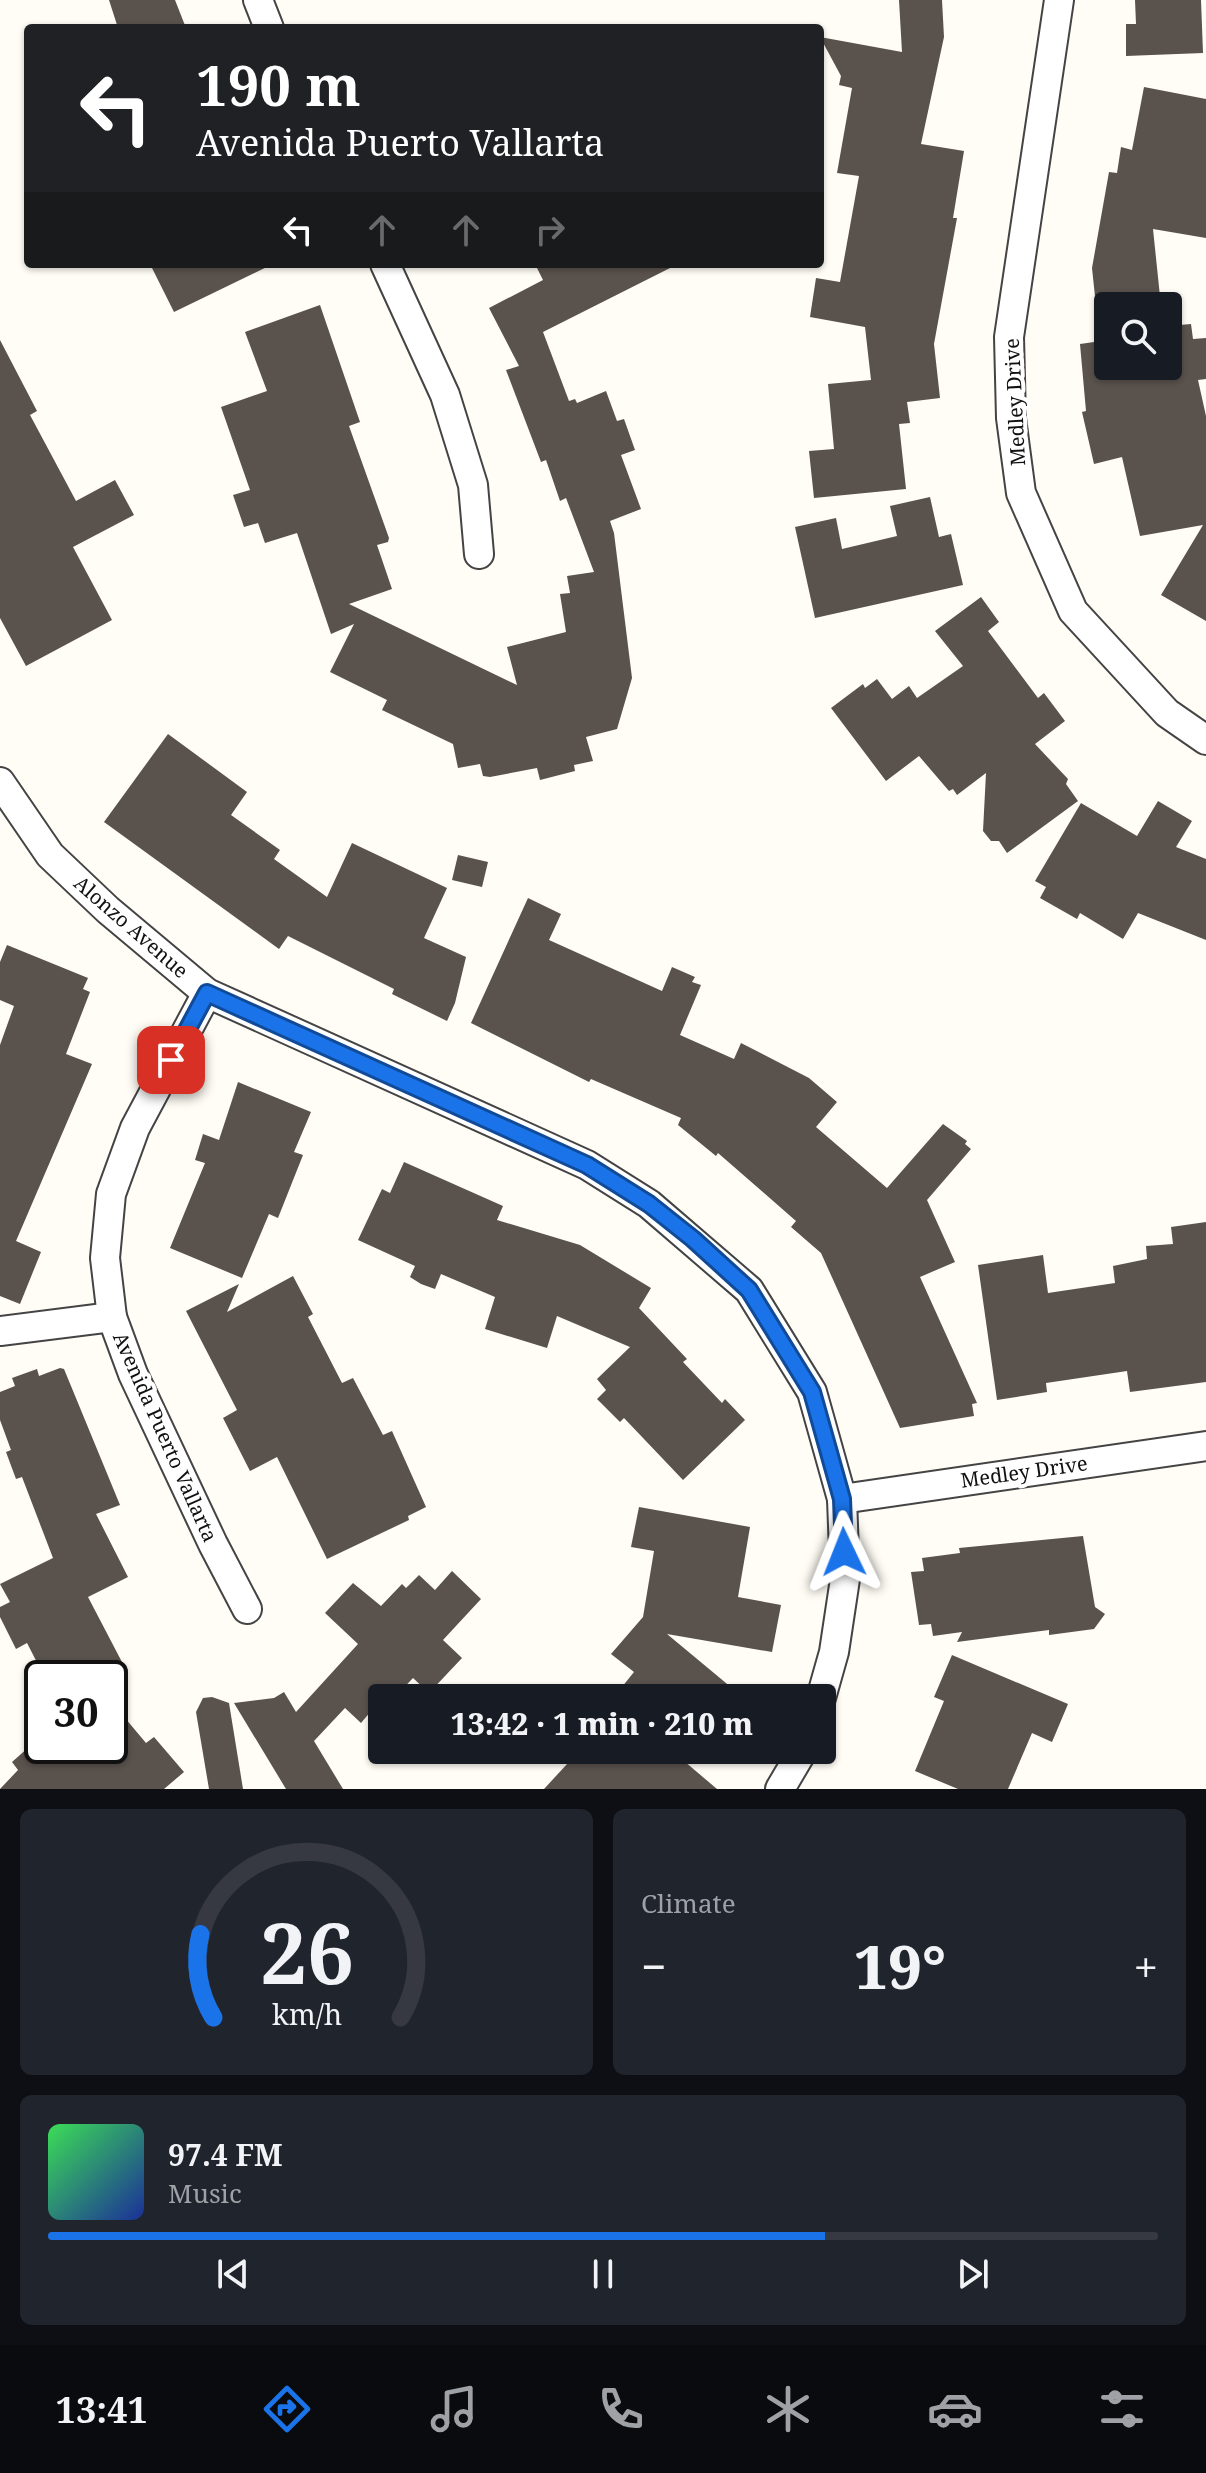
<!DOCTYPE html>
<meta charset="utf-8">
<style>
:root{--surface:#171b24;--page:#20242c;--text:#f1f3f6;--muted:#9ea1a6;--line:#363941;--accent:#1a73e8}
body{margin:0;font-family:"Noto Serif",serif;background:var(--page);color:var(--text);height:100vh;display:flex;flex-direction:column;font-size:30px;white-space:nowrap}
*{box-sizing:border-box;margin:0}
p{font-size:26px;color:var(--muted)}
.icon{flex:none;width:44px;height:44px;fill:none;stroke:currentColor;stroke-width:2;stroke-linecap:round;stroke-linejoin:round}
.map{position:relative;height:1789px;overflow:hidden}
.sheet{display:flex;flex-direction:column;gap:20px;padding:20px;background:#0d0f14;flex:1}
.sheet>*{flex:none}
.banner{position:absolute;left:24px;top:24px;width:800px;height:244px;border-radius:8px;box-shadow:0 2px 6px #0004;background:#202124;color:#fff;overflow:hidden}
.buttons{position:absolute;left:1094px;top:292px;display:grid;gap:16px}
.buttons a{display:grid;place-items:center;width:88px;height:88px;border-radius:8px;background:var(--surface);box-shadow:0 2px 6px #0004;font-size:40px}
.speed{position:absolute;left:24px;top:1660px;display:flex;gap:16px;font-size:40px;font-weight:700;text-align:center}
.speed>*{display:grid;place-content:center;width:104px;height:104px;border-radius:50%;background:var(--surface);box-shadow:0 2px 6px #0004;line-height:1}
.speed .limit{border:4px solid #111;border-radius:12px;background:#fff;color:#111}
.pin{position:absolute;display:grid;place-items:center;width:68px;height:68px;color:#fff;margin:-34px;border-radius:16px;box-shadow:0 4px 12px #0006}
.me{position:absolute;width:88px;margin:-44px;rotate:358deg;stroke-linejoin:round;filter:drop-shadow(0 0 6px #0008)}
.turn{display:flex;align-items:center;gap:28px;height:168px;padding:0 40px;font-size:36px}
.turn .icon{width:104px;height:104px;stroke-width:2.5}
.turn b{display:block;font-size:56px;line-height:68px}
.lanes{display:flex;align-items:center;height:76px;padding:0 40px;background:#0003;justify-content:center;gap:40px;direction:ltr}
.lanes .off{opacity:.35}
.big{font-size:60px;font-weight:800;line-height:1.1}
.sheet .card{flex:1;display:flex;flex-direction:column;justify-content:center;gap:12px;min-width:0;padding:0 28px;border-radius:12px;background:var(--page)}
.sheet .dial{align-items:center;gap:0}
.dial svg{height:208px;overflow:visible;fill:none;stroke:var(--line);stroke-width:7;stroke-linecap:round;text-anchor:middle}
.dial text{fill:var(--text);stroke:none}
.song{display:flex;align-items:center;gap:24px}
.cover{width:96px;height:96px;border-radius:12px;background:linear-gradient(135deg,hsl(130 70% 55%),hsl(230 70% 35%))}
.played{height:8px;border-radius:4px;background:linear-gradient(90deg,var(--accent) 70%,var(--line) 70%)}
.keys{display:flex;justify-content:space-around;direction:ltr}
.heat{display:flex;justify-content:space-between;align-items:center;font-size:44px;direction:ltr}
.sheet .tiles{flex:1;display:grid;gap:20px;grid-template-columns:1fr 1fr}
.card:last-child{grid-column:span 2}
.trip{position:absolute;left:368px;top:1684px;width:468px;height:80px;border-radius:8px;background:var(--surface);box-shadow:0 2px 6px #0004;font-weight:800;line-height:80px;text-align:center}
.menu{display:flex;height:128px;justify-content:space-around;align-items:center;background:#090b0e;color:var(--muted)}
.menu .icon{width:56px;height:56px}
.menu .selected{color:var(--accent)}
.menu b{font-size:36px;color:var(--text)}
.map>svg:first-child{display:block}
</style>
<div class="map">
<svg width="1206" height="1789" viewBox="0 0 1206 1789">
<rect width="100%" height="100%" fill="#fffdf5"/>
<g fill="#5a524d">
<path d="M 109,0 L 175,0 L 186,28 L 118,28 Z"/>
<path d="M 899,0 L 942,0 L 944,37 L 921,144 L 964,151 L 953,218 L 957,218 L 934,344 L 940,398 L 907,402 L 910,423 L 899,424 L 906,489 L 814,498 L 809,451 L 834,449 L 828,384 L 871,380 L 865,327 L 810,317 L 816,278 L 840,282 L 859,176 L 837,173 L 852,88 L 839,85 L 841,76 L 820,37 L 902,52 Z"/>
<path d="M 1135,0 L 1201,0 L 1203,53 L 1126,56 L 1126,24 L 1136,24 Z"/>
<path d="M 1144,87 L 1206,99 L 1206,238 L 1153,229 L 1161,306 L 1096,306 L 1092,268 L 1109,172 L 1117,173 L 1121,147 L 1132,150 Z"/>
<path d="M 150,264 L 273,264 L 174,312 Z"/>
<path d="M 535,264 L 678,264 L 543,332 L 569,401 L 575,399 L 577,403 L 606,391 L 617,421 L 624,419 L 635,450 L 621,455 L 641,509 L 610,521 L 614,533 L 632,678 L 617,729 L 586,737 L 593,761 L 574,765 L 575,771 L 540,780 L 537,768 L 490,777 L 483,776 L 480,764 L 458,768 L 453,744 L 382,710 L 387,700 L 330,672 L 354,624 L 331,634 L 297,533 L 265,543 L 258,523 L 244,527 L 233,495 L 250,490 L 221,407 L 267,391 L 245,332 L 320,305 L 360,422 L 349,426 L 389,538 L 388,542 L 377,545 L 392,589 L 349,604 L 517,685 L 507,647 L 566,632 L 560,594 L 570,593 L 567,576 L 594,572 L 566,498 L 560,501 L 546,460 L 541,462 L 506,370 L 519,366 L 489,308 L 543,280 Z"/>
<path d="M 1191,324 L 1193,339 L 1206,338 L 1206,379 L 1198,380 L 1206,416 L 1206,621 L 1161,595 L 1203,525 L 1140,536 L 1122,457 L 1094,464 L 1082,412 L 1086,411 L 1080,344 L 1108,340 L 1108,366 L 1168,366 L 1168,326 Z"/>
<path d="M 0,340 L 37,411 L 30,415 L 76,501 L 115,480 L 134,515 L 73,547 L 112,620 L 26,666 L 0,618 Z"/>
<path d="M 930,497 L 939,537 L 951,534 L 963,585 L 815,618 L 795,527 L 836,518 L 842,549 L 897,536 L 890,506 Z"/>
<path d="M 981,597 L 999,622 L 988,631 L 1038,698 L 1044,693 L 1065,721 L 1035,744 L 1068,779 L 1066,784 L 1078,801 L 1007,853 L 999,841 L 991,841 L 983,831 L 986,773 L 957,795 L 953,789 L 949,791 L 919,756 L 886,781 L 831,708 L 863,684 L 865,688 L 877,679 L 892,699 L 909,686 L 917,698 L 963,666 L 935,631 Z"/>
<path d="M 168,734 L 247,792 L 231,815 L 280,850 L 274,859 L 327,897 L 352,843 L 447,888 L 424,938 L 466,957 L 455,1003 L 447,1021 L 392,994 L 394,989 L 288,936 L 279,949 L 104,822 Z"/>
<path d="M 1158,801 L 1192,821 L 1176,847 L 1206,859 L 1206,940 L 1138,913 L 1123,939 L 1080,913 L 1077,919 L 1040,898 L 1046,887 L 1035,881 L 1081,803 L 1137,836 Z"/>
<path d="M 458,855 L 488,862 L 482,887 L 452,880 Z"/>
<path d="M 528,898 L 561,914 L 549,940 L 662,991 L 672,967 L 695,977 L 692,982 L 701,985 L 680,1035 L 734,1059 L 741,1043 L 809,1078 L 837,1102 L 816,1127 L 887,1188 L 943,1124 L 967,1141 L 965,1144 L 971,1149 L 927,1200 L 955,1262 L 920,1277 L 977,1403 L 972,1404 L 974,1416 L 900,1428 L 821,1253 L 791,1227 L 796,1221 L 718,1153 L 716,1156 L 678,1125 L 681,1118 L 591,1079 L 589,1082 L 471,1023 Z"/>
<path d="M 7,945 L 88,978 L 83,989 L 90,992 L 66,1054 L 92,1064 L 16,1241 L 41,1252 L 20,1304 L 0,1296 L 0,1045 L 14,1006 L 0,1000 L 0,962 Z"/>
<path d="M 238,1082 L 311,1112 L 294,1152 L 303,1155 L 278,1218 L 269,1214 L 242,1278 L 170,1248 L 205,1163 L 195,1160 L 203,1134 L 219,1140 Z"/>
<path d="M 404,1162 L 503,1206 L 497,1220 L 580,1245 L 651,1288 L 639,1308 L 687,1359 L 683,1362 L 722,1403 L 725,1399 L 745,1420 L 683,1480 L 624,1418 L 620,1422 L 597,1399 L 606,1390 L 597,1379 L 630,1347 L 557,1316 L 547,1348 L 485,1329 L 495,1297 L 441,1274 L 435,1289 L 421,1284 L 410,1277 L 415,1266 L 358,1240 L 382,1189 L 390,1193 Z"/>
<path d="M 1206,1222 L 1206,1382 L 1130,1392 L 1127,1371 L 1046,1383 L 1047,1392 L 997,1400 L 978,1265 L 1043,1255 L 1048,1293 L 1115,1283 L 1113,1266 L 1147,1259 L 1146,1246 L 1173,1244 L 1171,1227 Z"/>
<path d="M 293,1276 L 313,1314 L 308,1317 L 342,1383 L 353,1378 L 383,1435 L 392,1431 L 426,1507 L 408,1516 L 409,1520 L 327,1559 L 277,1457 L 250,1471 L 223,1418 L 237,1410 L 186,1311 L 239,1284 L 227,1312 Z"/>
<path d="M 60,1368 L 64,1369 L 120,1505 L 96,1514 L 128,1577 L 88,1597 L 123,1664 L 95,1678 L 45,1678 L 27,1643 L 16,1649 L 0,1617 L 0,1607 L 10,1602 L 0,1584 L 53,1558 L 22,1477 L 16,1479 L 6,1452 L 11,1450 L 0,1420 L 0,1392 L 15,1386 L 12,1378 L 37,1369 L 39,1376 Z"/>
<path d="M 639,1507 L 750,1527 L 738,1597 L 781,1605 L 772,1652 L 667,1634 L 744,1698 L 613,1698 L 634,1672 L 611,1654 L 643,1617 L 654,1551 L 631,1547 Z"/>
<path d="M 1083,1536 L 1095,1607 L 1105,1614 L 1094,1629 L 1049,1635 L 1049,1630 L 957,1642 L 962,1632 L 933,1636 L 931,1624 L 919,1625 L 911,1572 L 924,1571 L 922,1558 L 960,1553 L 959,1548 Z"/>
<path d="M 452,1571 L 481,1599 L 443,1640 L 462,1658 L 429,1693 L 413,1678 L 394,1698 L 382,1698 L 361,1723 L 345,1708 L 314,1741 L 343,1789 L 286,1789 L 234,1703 L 274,1698 L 284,1692 L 296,1712 L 358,1644 L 325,1613 L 353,1583 L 381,1606 L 402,1584 L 406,1588 L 419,1575 L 435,1590 Z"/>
<path d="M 952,1655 L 1068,1704 L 1052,1742 L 1032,1733 L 1008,1789 L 958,1789 L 915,1771 L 944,1701 L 934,1697 Z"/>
<path d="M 212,1697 L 229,1703 L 243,1789 L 209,1789 L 196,1712 L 203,1698 Z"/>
<path d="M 125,1718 L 146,1743 L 154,1737 L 184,1772 L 164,1789 L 0,1789 L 18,1770 L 12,1762 L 38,1739 L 42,1746 L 110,1746 L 110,1731 Z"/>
<path d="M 580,1750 L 671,1750 L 717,1789 L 544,1789 Z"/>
</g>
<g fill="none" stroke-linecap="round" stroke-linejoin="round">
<g stroke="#444" stroke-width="32">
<g id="street">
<path d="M 258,0 L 269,28"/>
<path d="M 1059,0 L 1009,337 L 1011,418 L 1021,493 L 1073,611 L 1167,713 L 1206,740"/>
<path d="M 385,264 L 445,395 L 473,485 L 479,554"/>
<path d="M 0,782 L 50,855 L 108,910 L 207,993 L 587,1165 L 649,1204 L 749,1290 L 812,1392 L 842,1499 L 845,1579 L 834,1652 L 821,1698"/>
<path d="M 207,993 L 135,1128 L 111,1194 L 105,1258 L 112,1317 L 133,1374 L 213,1544 L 247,1609"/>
<path d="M 0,1331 L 112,1317"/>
<path d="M 842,1499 L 1206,1446"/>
<path d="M 780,1789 L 803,1750"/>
</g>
</g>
<use href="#street" stroke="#fff" stroke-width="28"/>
</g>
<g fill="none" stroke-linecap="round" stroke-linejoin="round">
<g stroke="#114b97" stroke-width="20">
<path id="route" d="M 171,1060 L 207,993 L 587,1165 L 649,1204 L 693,1239 L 749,1290 L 812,1392 L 842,1499 L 844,1552"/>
</g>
<use href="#route" stroke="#1a73e8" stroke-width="14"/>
</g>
<g text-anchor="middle" stroke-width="8" stroke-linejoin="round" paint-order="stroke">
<g font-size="20" fill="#111" stroke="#fff">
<text transform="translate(1015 402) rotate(-93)" y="7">Medley Drive</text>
<text transform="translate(131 927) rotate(41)" y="7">Alonzo Avenue</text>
<text transform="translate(165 1437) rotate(66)" y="7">Avenida Puerto Vallarta</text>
<text transform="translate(1024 1472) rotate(-8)" y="7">Medley Drive</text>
</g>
</g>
</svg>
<div class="buttons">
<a><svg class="icon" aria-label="search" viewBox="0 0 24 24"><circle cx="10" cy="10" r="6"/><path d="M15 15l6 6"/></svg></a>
</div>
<div class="speed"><div class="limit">30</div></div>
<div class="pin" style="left:171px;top:1060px;background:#d93025"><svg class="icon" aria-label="arrive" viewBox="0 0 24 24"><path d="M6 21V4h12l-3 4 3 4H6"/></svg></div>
<svg class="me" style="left:844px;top:1552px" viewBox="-20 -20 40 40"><path d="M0-17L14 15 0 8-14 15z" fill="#1a73e8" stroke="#fff" stroke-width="4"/></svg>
<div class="trip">13:42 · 1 min · 210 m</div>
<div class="banner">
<div class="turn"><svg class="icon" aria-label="left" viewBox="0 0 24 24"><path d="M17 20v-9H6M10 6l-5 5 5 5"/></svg><div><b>190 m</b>Avenida Puerto Vallarta</div></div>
<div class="lanes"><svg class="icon" aria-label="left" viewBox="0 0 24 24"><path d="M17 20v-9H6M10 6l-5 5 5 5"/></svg><svg class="icon off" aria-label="ahead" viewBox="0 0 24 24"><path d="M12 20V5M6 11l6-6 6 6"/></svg><svg class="icon off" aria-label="ahead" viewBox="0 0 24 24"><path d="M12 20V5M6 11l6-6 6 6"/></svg><svg class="icon off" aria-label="right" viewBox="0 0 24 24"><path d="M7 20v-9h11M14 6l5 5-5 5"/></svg></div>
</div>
</div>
<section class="sheet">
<div class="tiles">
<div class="card dial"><svg viewBox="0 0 100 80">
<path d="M14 69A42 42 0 1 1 86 69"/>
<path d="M14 69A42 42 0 0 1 9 37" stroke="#1a73e8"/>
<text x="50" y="56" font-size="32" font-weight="700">26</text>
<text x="50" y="72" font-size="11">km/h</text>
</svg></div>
<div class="card"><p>Climate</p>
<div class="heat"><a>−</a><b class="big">19°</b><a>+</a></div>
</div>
<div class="card">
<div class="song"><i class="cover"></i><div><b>97.4 FM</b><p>Music</p></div></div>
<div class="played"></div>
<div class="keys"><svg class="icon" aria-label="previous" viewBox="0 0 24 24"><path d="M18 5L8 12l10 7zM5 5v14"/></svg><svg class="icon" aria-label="pause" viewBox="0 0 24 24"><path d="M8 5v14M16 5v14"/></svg><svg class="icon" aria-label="next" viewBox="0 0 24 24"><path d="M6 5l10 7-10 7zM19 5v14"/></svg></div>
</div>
</div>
</section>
<nav class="menu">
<b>13:41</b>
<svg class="icon selected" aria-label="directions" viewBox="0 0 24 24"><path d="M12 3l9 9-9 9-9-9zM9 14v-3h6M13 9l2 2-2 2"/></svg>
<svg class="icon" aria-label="music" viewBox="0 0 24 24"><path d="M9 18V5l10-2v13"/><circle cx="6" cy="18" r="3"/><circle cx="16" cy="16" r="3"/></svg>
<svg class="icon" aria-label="phone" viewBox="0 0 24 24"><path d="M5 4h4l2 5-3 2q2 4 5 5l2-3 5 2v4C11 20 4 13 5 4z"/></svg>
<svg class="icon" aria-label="climate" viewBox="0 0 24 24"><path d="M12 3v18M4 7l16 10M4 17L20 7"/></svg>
<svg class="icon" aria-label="car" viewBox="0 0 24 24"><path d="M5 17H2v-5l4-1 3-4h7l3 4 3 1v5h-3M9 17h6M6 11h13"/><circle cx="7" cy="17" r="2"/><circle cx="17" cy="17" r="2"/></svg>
<svg class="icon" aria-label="filters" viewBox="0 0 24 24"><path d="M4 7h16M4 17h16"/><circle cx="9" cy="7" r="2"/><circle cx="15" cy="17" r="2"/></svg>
</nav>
